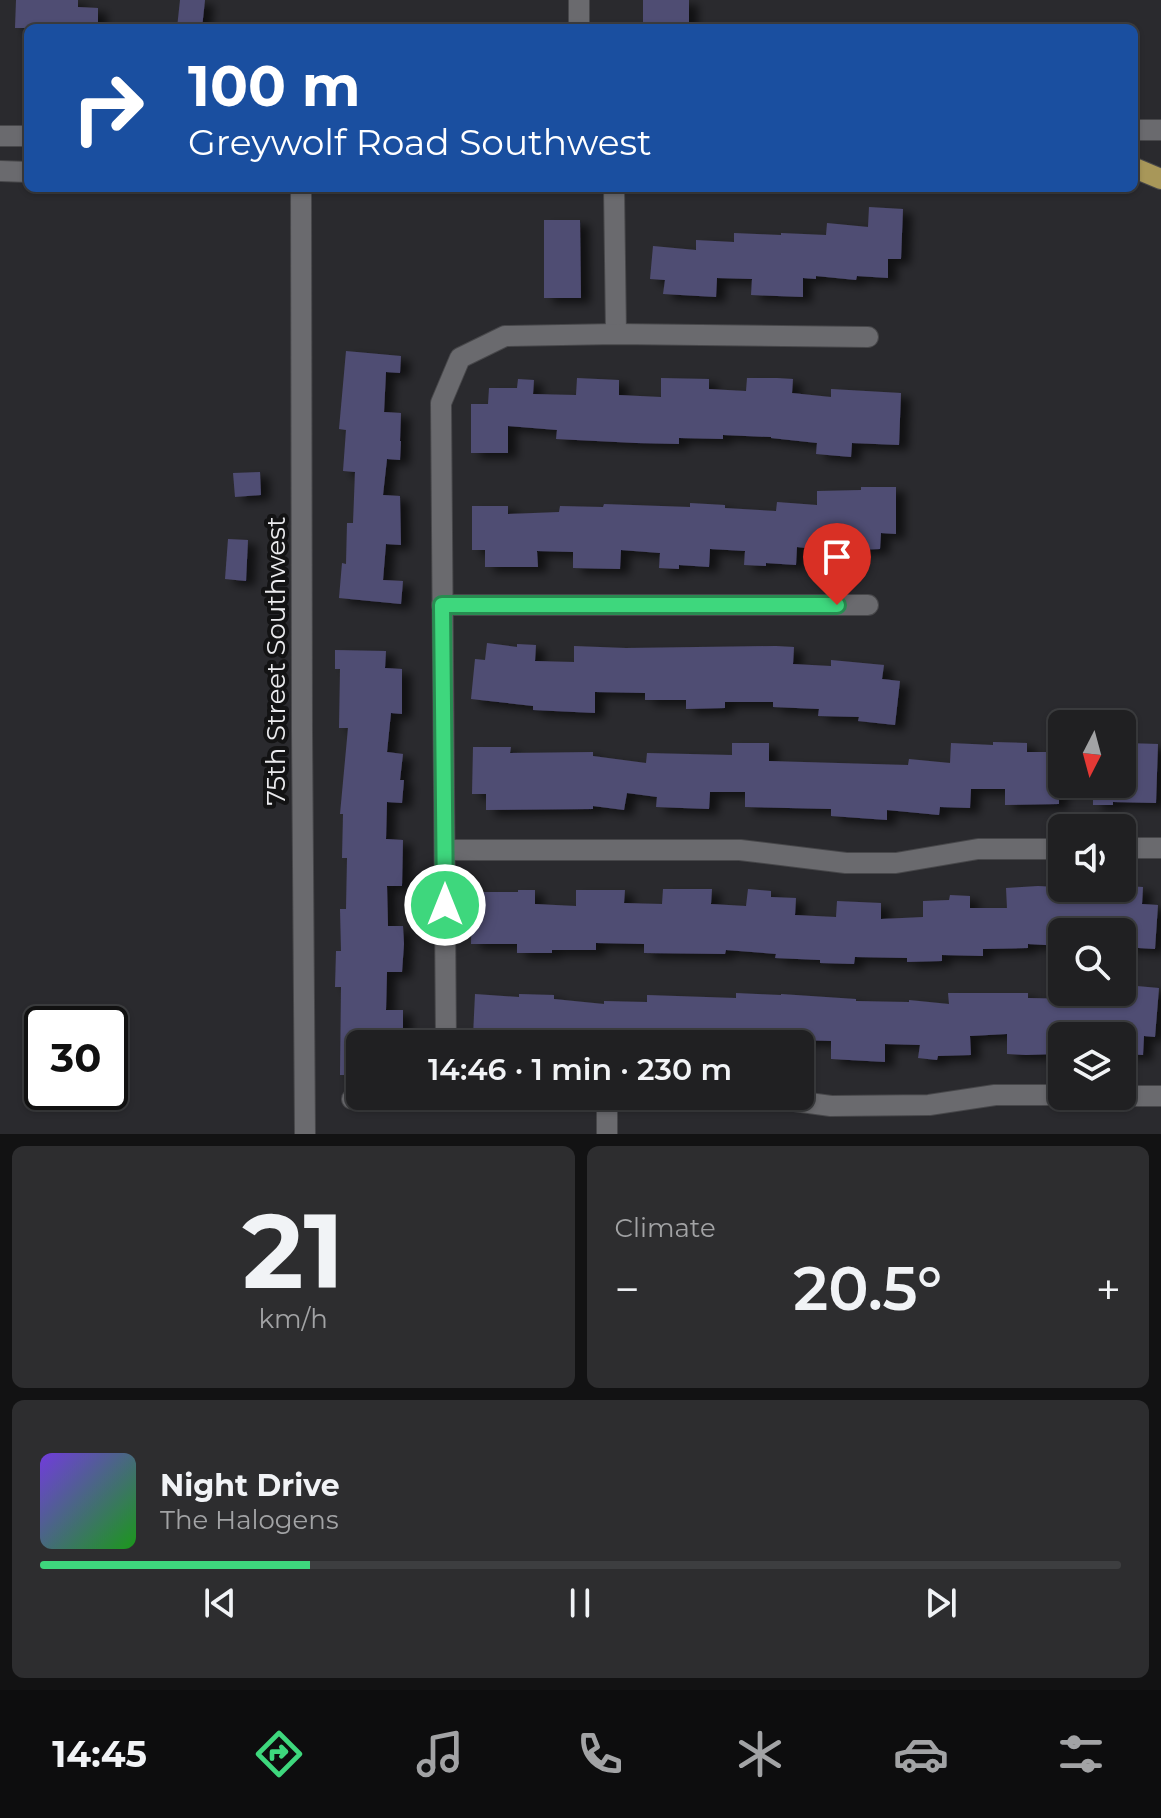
<!DOCTYPE html>
<meta charset="utf-8">
<style>
:root{--surface:#202022;--page:#2d2d2f;--text:#f1f3f6;--muted:#a2a3a5;--line:#3d3e40;--accent:#3ed77d}
body{margin:0;font-family:Montserrat,sans-serif;background:var(--page);color:var(--text);height:100vh;display:flex;flex-direction:column;font-size:30px;white-space:nowrap}
*{box-sizing:border-box;margin:0}
p{font-size:26px;color:var(--muted)}
.icon{flex:none;width:44px;height:44px;fill:none;stroke:currentColor;stroke-width:2;stroke-linecap:round;stroke-linejoin:round}
.map{position:relative;height:1134px;overflow:hidden}
.drawer{display:flex;flex-direction:column;gap:12px;padding:12px;background:#121213;flex:1}
.drawer>*{flex:none}
.banner{position:absolute;left:24px;top:24px;width:1114px;height:168px;border-radius:12px;box-shadow:0 2px 6px #0004,0 0 0 2px var(--line);background:#1a4fa0;color:#fff;overflow:hidden}
.needle{width:52px;rotate:186deg}
.tools{position:absolute;left:1048px;top:710px;display:grid;gap:16px}
.tools a{display:grid;place-items:center;width:88px;height:88px;border-radius:12px;background:var(--surface);box-shadow:0 2px 6px #0004,0 0 0 2px var(--line);font-size:40px}
.speed{position:absolute;left:24px;top:1006px;display:flex;gap:16px;font-size:40px;font-weight:700;text-align:center}
.speed>*{display:grid;place-content:center;width:104px;height:104px;border-radius:50%;background:var(--surface);box-shadow:0 2px 6px #0004,0 0 0 2px var(--line);line-height:1}
.speed .limit{border:4px solid #111;border-radius:12px;background:#fff;color:#111}
.pin{position:absolute;display:grid;place-items:center;width:68px;height:68px;color:#fff;margin:-82px -34px;border-radius:50% 50% 50% 0;rotate:-45deg;box-shadow:0 0 8px #0007}
.pin .icon{rotate:45deg}
.me{position:absolute;width:88px;margin:-44px;rotate:0deg;stroke-linejoin:round;filter:drop-shadow(0 0 6px #0008)}
.turn{display:flex;align-items:center;gap:28px;height:168px;padding:0 32px;font-size:36px}
.turn .icon{width:104px;height:104px;stroke-width:2.5}
.turn b{display:block;font-size:56px;line-height:68px}
.big{font-size:60px;font-weight:600;line-height:1.1}
.drawer .card{flex:1;display:flex;flex-direction:column;justify-content:center;gap:12px;min-width:0;padding:0 28px;border-radius:12px;background:var(--page)}
.drawer .dial{align-items:center;gap:0}
.dial b{font-size:104px;line-height:1}
.song{display:flex;align-items:center;gap:24px}
.cover{width:96px;height:96px;border-radius:12px;background:linear-gradient(135deg,hsl(260 70% 55%),hsl(120 70% 35%))}
.played{height:8px;border-radius:4px;background:linear-gradient(90deg,var(--accent) 25%,var(--line) 25%)}
.keys{display:flex;justify-content:space-around;direction:ltr}
.heat{display:flex;justify-content:space-between;align-items:center;font-size:44px;direction:ltr}
.drawer .tiles{flex:1;display:grid;gap:12px;grid-template-columns:1fr 1fr}
.card:last-child{grid-column:span 2}
.trip{position:absolute;left:346px;top:1030px;width:468px;height:80px;border-radius:12px;background:var(--surface);box-shadow:0 2px 6px #0004,0 0 0 2px var(--line);font-weight:600;line-height:80px;text-align:center}
.dock{display:flex;height:128px;justify-content:space-around;align-items:center;background:#0d0d0e;color:var(--muted)}
.dock .icon{width:56px;height:56px}
.dock .on{color:var(--accent)}
.dock b{font-size:36px;color:var(--text)}
.map>svg:first-child{display:block}
</style>
<div class="map">
<svg width="1161" height="1134" viewBox="0 0 1161 1134">
<defs>
<filter id="shadow"><feDropShadow dx="9" dy="5" stdDeviation="4" flood-color="#0009"/></filter>
</defs>
<rect width="100%" height="100%" fill="#2a2a2e"/>
<g fill="#504d73" filter="url(#shadow)">
<path d="M 16,0 L 78,0 L 78,7 L 98,8 L 98,28 L 15,28 Z"/>
<path d="M 180,0 L 205,0 L 202,28 L 177,28 Z"/>
<rect x="643" y="0" width="46" height="28"/>
<path d="M 869,207 L 903,209 L 901,259 L 888,259 L 888,278 L 857,276 L 856,280 L 816,276 L 816,279 L 803,278 L 803,297 L 751,295 L 752,279 L 717,278 L 716,297 L 663,294 L 665,280 L 650,279 L 653,246 L 696,250 L 696,240 L 734,242 L 734,233 L 781,235 L 781,233 L 826,235 L 827,223 L 868,227 Z"/>
<path d="M 544,220 L 580,220 L 581,298 L 544,298 Z"/>
<path d="M 346,351 L 401,356 L 400,373 L 386,372 L 384,412 L 401,413 L 400,441 L 401,441 L 400,460 L 387,459 L 383,495 L 400,496 L 401,545 L 386,544 L 383,580 L 403,581 L 401,604 L 339,598 L 342,563 L 346,564 L 347,523 L 353,523 L 355,472 L 343,471 L 346,430 L 339,429 Z"/>
<path d="M 577,378 L 619,380 L 619,395 L 661,397 L 661,378 L 709,379 L 709,389 L 746,391 L 747,378 L 777,378 L 793,379 L 792,393 L 831,397 L 831,389 L 901,393 L 899,445 L 852,443 L 851,457 L 816,454 L 817,443 L 771,438 L 771,437 L 723,435 L 723,439 L 679,438 L 679,444 L 636,443 L 556,439 L 557,430 L 508,426 L 508,453 L 471,453 L 471,404 L 488,404 L 489,388 L 517,388 L 518,379 L 534,380 L 533,394 L 576,395 Z"/>
<path d="M 260,472 L 261,495 L 235,497 L 233,473 Z"/>
<path d="M 861,487 L 896,487 L 896,534 L 881,533 L 880,549 L 830,551 L 797,547 L 796,565 L 766,563 L 766,566 L 744,565 L 745,551 L 710,549 L 709,567 L 679,565 L 679,569 L 659,568 L 660,553 L 621,550 L 620,569 L 573,568 L 573,552 L 537,551 L 538,567 L 485,567 L 485,550 L 472,550 L 472,506 L 508,506 L 508,514 L 559,512 L 560,506 L 603,507 L 604,504 L 690,507 L 690,503 L 725,505 L 725,508 L 776,511 L 777,502 L 817,505 L 817,491 L 861,490 Z"/>
<path d="M 228,539 L 248,540 L 246,581 L 225,579 Z"/>
<path d="M 487,643 L 517,647 L 517,644 L 536,645 L 535,661 L 574,662 L 574,646 L 626,648 L 776,646 L 794,647 L 793,664 L 831,666 L 831,660 L 884,665 L 882,679 L 900,681 L 895,725 L 858,721 L 859,717 L 818,716 L 819,709 L 773,707 L 773,702 L 725,702 L 725,708 L 686,709 L 686,700 L 645,700 L 645,693 L 595,692 L 595,713 L 533,710 L 533,706 L 471,699 L 475,659 L 485,660 Z"/>
<path d="M 335,650 L 386,651 L 385,668 L 402,669 L 402,714 L 391,713 L 387,752 L 403,754 L 400,780 L 404,780 L 402,803 L 387,802 L 386,839 L 403,840 L 402,886 L 387,886 L 388,926 L 403,926 L 404,944 L 402,972 L 387,972 L 386,1010 L 403,1010 L 403,1044 L 360,1044 L 360,1075 L 340,1075 L 341,987 L 335,987 L 336,951 L 341,951 L 340,909 L 346,909 L 347,858 L 342,858 L 343,814 L 340,814 L 348,728 L 339,728 L 340,669 L 335,669 Z"/>
<path d="M 993,742 L 1027,743 L 1027,752 L 1062,752 L 1062,789 L 1059,789 L 1059,804 L 1005,805 L 1005,789 L 971,789 L 970,808 L 940,807 L 939,815 L 887,810 L 887,820 L 831,816 L 831,809 L 745,807 L 745,792 L 710,792 L 709,809 L 656,807 L 657,797 L 627,793 L 624,810 L 593,806 L 593,809 L 486,810 L 486,794 L 472,794 L 473,747 L 511,747 L 510,753 L 593,752 L 593,756 L 646,763 L 647,753 L 732,755 L 732,743 L 769,743 L 769,761 L 908,765 L 909,759 L 950,763 L 951,743 L 993,745 Z"/>
<path d="M 1126,743 L 1158,744 L 1156,803 L 1113,802 L 1113,805 L 1093,805 L 1093,784 L 1125,784 Z"/>
<path d="M 1038,886 L 1057,887 L 1056,902 L 1092,904 L 1093,888 L 1124,888 L 1124,886 L 1143,887 L 1142,904 L 1158,905 L 1155,949 L 1122,947 L 1122,932 L 1062,932 L 1062,946 L 1028,944 L 1028,948 L 983,949 L 983,956 L 942,955 L 942,961 L 907,962 L 907,958 L 855,957 L 854,964 L 820,963 L 820,960 L 775,958 L 776,954 L 726,950 L 725,954 L 644,953 L 644,944 L 596,943 L 596,950 L 552,950 L 552,953 L 517,953 L 517,944 L 471,944 L 472,892 L 518,892 L 518,890 L 535,890 L 535,904 L 576,906 L 576,890 L 625,890 L 624,903 L 662,904 L 663,889 L 712,889 L 711,904 L 746,906 L 748,889 L 771,891 L 771,897 L 796,898 L 795,915 L 836,917 L 837,901 L 881,903 L 881,919 L 923,917 L 923,901 L 949,900 L 950,895 L 970,896 L 970,908 L 1007,908 L 1006,888 Z"/>
<path d="M 1137,986 L 1159,988 L 1155,1037 L 1144,1036 L 1143,1055 L 1122,1054 L 1122,1036 L 1057,1036 L 1056,1054 L 1026,1055 L 1007,1054 L 1007,1034 L 970,1036 L 971,1055 L 938,1056 L 937,1060 L 918,1058 L 920,1045 L 885,1044 L 885,1062 L 831,1059 L 831,1041 L 800,1040 L 799,1044 L 748,1044 L 749,1037 L 713,1036 L 713,1044 L 661,1044 L 661,1039 L 627,1038 L 626,1044 L 576,1044 L 577,1038 L 539,1035 L 539,1044 L 487,1044 L 488,1037 L 473,1036 L 475,994 L 519,997 L 519,994 L 554,995 L 554,999 L 604,1004 L 604,1001 L 647,1002 L 647,995 L 736,998 L 736,993 L 781,995 L 781,994 L 856,999 L 856,1001 L 909,1002 L 909,1000 L 949,1004 L 948,993 L 1028,993 L 1028,998 L 1080,999 L 1080,992 L 1136,994 Z"/>
</g>
<g fill="none" stroke-linecap="round" stroke-linejoin="round">
<g stroke="#47474a" stroke-width="22">
<g id="minor">
<path d="M 579,0 L 579,28"/>
<path d="M 1134,130 L 1161,130"/>
<path d="M 0,136 L 28,136"/>
<path d="M 0,171 L 28,172"/>
<path d="M 301,188 L 302,731 L 305,1134"/>
<path d="M 614,188 L 616,334"/>
<path d="M 442,605 L 868,605"/>
<path d="M 1122,848 L 1161,848"/>
<path d="M 445,850 L 740,850 L 846,863 L 896,863 L 978,849 L 1062,849"/>
<path d="M 446,1044 L 441,403 L 460,358 L 505,336 L 616,334 L 868,337"/>
<path d="M 607,1096 L 607,1134"/>
<path d="M 757,1096 L 831,1106 L 929,1105 L 995,1095 L 1062,1095"/>
<path d="M 1122,1096 L 1161,1096"/>
<path d="M 352,1099 L 561,1096"/>
</g>
</g>
<g stroke="#47474a" stroke-width="22">
<path id="major" d="M 1137,169 L 1161,179"/>
</g>
<use href="#minor" stroke="#6a6a6e" stroke-width="20"/>
<use href="#major" stroke="#a89759" stroke-width="20"/>
</g>
<g fill="none" stroke-linecap="round" stroke-linejoin="round">
<g stroke="#288c51" stroke-width="20">
<path id="route" d="M 445,905 L 442,605 L 837,605"/>
</g>
<use href="#route" stroke="#3ed77d" stroke-width="14"/>
</g>
<g text-anchor="middle" stroke-width="8" stroke-linejoin="round" paint-order="stroke">
<g font-size="26" fill="#eaeaed" stroke="#131314">
<text transform="translate(276 661) rotate(-90)" y="9">75th Street Southwest</text>
</g>
</g>
</svg>
<div class="tools">
<a><svg class="needle" viewBox="-14 -14 28 28"><path d="M0-13l5 13h-10z" fill="#e53935"/><path d="M0 13l5-13h-10z" fill="#a2a3a5"/></svg></a>
<a><svg class="icon" aria-label="sound" viewBox="0 0 24 24"><path d="M4 9h4l5-4v14l-5-4H4zM17 9q2 3 0 6"/></svg></a>
<a><svg class="icon" aria-label="search" viewBox="0 0 24 24"><circle cx="10" cy="10" r="6"/><path d="M15 15l6 6"/></svg></a>
<a><svg class="icon" aria-label="layers" viewBox="0 0 24 24"><path d="M12 4l9 5-9 5-9-5zM3 14l9 5 9-5"/></svg></a>
</div>
<div class="speed"><div class="limit">30</div></div>
<div class="pin" style="left:837px;top:605px;background:#d93025"><svg class="icon" aria-label="arrive" viewBox="0 0 24 24"><path d="M6 21V4h12l-3 4 3 4H6"/></svg></div>
<svg class="me" style="left:445px;top:905px" viewBox="-20 -20 40 40"><circle r="17" fill="#3ed77d" stroke="#fff" stroke-width="3"/><path d="M0-11L8 9 0 5-8 9z" fill="#fff"/></svg>
<div class="trip">14:46 · 1 min · 230 m</div>
<div class="banner">
<div class="turn"><svg class="icon" aria-label="right" viewBox="0 0 24 24"><path d="M7 20v-9h11M14 6l5 5-5 5"/></svg><div><b>100 m</b>Greywolf Road Southwest</div></div>
</div>
</div>
<section class="drawer">
<div class="tiles">
<div class="card dial"><b>21</b><p>km/h</p></div>
<div class="card"><p>Climate</p>
<div class="heat"><a>−</a><b class="big">20.5°</b><a>+</a></div>
</div>
<div class="card">
<div class="song"><i class="cover"></i><div><b>Night Drive</b><p>The Halogens</p></div></div>
<div class="played"></div>
<div class="keys"><svg class="icon" aria-label="previous" viewBox="0 0 24 24"><path d="M18 5L8 12l10 7zM5 5v14"/></svg><svg class="icon" aria-label="pause" viewBox="0 0 24 24"><path d="M8 5v14M16 5v14"/></svg><svg class="icon" aria-label="next" viewBox="0 0 24 24"><path d="M6 5l10 7-10 7zM19 5v14"/></svg></div>
</div>
</div>
</section>
<nav class="dock">
<b>14:45</b>
<svg class="icon on" aria-label="directions" viewBox="0 0 24 24"><path d="M12 3l9 9-9 9-9-9zM9 14v-3h6M13 9l2 2-2 2"/></svg>
<svg class="icon" aria-label="music" viewBox="0 0 24 24"><path d="M9 18V5l10-2v13"/><circle cx="6" cy="18" r="3"/><circle cx="16" cy="16" r="3"/></svg>
<svg class="icon" aria-label="phone" viewBox="0 0 24 24"><path d="M5 4h4l2 5-3 2q2 4 5 5l2-3 5 2v4C11 20 4 13 5 4z"/></svg>
<svg class="icon" aria-label="climate" viewBox="0 0 24 24"><path d="M12 3v18M4 7l16 10M4 17L20 7"/></svg>
<svg class="icon" aria-label="car" viewBox="0 0 24 24"><path d="M5 17H2v-5l4-1 3-4h7l3 4 3 1v5h-3M9 17h6M6 11h13"/><circle cx="7" cy="17" r="2"/><circle cx="17" cy="17" r="2"/></svg>
<svg class="icon" aria-label="filters" viewBox="0 0 24 24"><path d="M4 7h16M4 17h16"/><circle cx="9" cy="7" r="2"/><circle cx="15" cy="17" r="2"/></svg>
</nav>
